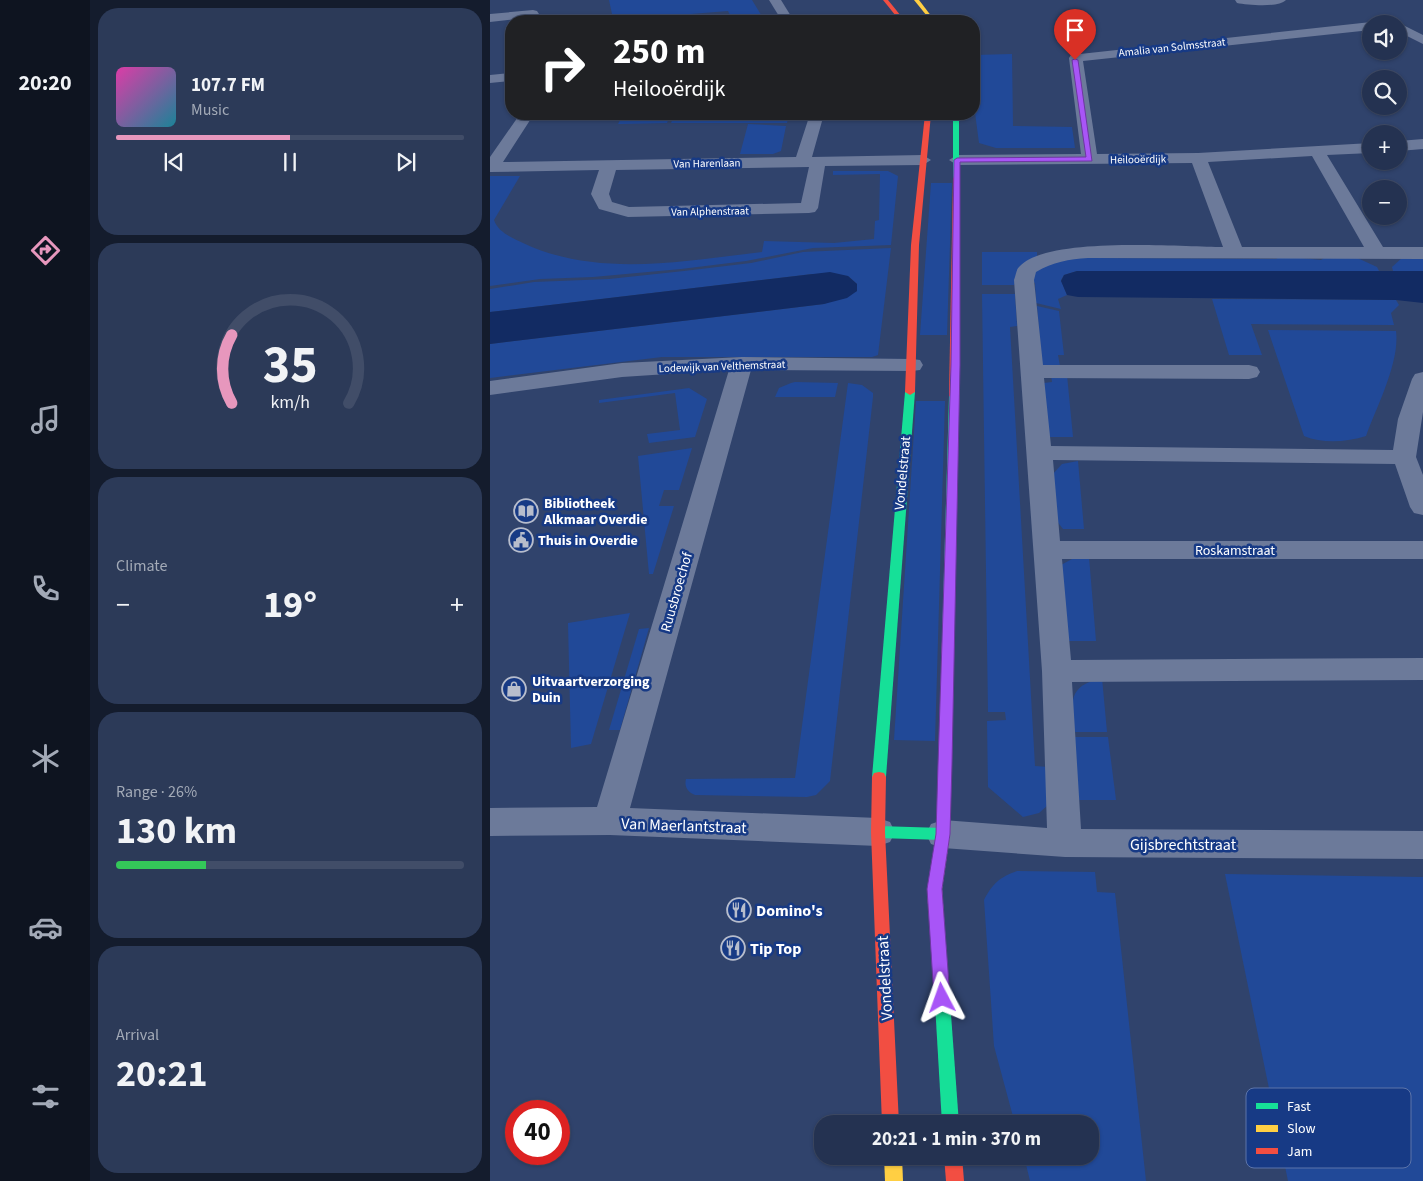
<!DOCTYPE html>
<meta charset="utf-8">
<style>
:root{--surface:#243251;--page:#2c3a58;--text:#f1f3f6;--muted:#a3aab7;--line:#414d68;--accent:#e797bd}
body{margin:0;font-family:"Source Sans 3",sans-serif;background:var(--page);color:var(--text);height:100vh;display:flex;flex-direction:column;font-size:19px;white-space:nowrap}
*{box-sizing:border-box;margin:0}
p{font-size:16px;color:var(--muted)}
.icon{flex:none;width:28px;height:28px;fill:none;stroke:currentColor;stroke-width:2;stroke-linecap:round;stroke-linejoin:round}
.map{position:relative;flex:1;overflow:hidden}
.panel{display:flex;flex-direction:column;gap:8px;padding:8px;background:#141c2d;width:400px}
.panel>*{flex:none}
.guide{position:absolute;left:15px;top:15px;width:475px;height:105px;border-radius:20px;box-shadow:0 1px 4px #0004,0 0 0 1px var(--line);background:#202124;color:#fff;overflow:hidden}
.fabs{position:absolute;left:872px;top:15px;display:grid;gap:10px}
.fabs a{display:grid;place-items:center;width:45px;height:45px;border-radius:50%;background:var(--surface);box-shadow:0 1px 4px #0004,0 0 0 1px var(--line);font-size:25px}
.speed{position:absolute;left:15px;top:1100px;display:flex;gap:10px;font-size:25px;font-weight:700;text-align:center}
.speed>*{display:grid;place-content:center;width:65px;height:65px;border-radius:50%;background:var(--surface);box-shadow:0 1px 4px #0004,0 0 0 1px var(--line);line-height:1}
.speed .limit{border:8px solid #d22;background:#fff;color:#111}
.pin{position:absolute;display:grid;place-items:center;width:42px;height:42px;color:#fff;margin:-51px -21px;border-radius:50% 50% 50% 0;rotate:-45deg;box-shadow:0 0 5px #0007}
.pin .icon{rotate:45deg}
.me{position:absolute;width:55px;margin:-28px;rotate:356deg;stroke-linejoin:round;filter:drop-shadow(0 0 4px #0008)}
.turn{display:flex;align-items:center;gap:18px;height:105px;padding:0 25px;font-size:22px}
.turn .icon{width:65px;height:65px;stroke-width:2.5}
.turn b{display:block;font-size:35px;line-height:42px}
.big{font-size:38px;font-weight:700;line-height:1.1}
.panel .widget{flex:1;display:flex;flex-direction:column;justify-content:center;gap:8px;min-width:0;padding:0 18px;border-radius:20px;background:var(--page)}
.panel .dial{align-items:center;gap:0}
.dial svg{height:130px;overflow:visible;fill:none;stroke:var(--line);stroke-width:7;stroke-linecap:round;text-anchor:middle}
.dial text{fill:var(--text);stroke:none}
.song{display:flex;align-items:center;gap:15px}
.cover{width:60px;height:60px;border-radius:8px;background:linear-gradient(135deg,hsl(320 70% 55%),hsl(190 70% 35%))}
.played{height:5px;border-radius:2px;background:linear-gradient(90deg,var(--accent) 50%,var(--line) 50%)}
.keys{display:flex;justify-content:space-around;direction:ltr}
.heat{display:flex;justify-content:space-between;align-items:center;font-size:28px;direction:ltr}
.charge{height:8px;border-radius:4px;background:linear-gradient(90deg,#34c759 26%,var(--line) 0)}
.trip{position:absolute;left:324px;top:1115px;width:285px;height:50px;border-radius:20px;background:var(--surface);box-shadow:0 1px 4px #0004,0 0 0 1px var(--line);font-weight:700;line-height:50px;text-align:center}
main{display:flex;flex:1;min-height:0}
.tab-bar{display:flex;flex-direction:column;width:90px;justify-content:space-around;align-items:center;background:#0e1420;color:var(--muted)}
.tab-bar .icon{width:35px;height:35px}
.tab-bar .current{color:var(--accent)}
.tab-bar b{font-size:22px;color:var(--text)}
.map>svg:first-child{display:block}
</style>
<main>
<nav class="tab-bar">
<b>20:20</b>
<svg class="icon current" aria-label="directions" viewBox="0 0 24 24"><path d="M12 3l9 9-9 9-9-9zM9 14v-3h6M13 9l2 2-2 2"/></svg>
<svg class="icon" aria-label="music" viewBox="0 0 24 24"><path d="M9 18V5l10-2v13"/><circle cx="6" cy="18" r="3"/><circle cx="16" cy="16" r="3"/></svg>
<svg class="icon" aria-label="phone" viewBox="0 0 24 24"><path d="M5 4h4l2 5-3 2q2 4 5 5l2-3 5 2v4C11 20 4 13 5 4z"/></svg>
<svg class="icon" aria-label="climate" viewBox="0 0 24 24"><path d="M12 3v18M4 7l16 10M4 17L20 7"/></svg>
<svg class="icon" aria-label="car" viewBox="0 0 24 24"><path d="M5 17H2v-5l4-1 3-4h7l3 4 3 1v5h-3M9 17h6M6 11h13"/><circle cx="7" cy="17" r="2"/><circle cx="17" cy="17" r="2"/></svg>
<svg class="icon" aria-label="filters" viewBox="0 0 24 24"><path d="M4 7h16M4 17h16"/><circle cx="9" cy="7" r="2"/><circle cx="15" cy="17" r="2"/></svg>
</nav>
<section class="panel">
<div class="widget">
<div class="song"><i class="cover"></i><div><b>107.7 FM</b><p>Music</p></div></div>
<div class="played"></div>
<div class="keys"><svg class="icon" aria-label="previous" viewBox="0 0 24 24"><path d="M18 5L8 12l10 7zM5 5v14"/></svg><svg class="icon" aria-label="pause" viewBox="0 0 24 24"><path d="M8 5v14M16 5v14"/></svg><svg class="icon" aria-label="next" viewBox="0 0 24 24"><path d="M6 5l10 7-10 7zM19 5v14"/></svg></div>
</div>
<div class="widget dial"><svg viewBox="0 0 100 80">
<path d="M14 69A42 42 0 1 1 86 69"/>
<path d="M14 69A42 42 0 0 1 14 27" stroke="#e797bd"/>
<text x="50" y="56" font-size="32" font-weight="700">35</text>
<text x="50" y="72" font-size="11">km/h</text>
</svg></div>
<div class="widget"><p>Climate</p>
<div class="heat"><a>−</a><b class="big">19°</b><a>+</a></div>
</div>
<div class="widget"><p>Range · 26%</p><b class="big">130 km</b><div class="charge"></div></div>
<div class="widget"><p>Arrival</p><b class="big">20:21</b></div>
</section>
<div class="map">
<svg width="933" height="1181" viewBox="0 0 933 1181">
<rect width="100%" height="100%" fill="#30436c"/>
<g fill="#214998">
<path d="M 119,0 L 262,0 L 275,21 L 243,21 L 238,11 L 127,20 L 118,18 L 118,15 L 122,14 Z"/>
<path d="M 522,54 L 523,126 L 582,127 L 585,148 L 506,148 L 489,143 L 484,105 L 484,55 Z"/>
<path d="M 133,114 L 299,114 L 297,123 L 181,123 L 183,118 L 179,118 L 177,123 L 128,124 Z"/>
<path d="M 258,124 L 296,126 L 291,151 L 283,154 L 250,154 Z"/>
<path d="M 343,171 L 398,171 L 408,176 L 401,245 L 323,248 L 256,261 L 191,269 L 103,277 L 50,279 L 0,286 L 0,176 L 30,176 L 4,220 C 8,232 22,238 33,243 C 107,278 194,261 272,252 L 274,241 L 344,243 L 384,239 L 385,221 L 389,220 L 390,174 L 343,175 Z"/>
<path d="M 441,183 L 462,183 L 457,335 L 430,335 Z"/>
<path d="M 401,248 L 388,355 L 382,357 L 172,357 L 0,378 L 0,344 L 334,304 L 367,291 L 367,284 L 358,276 L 322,274 L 0,312 L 0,289 L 44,282 L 119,279 L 194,271 L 261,263 L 313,252 Z"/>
<path d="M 492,252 L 547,252 L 547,258 L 524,285 L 492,285 Z"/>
<path d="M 599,255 L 605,258 L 786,259 L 791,256 L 831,260 L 837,256 L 863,256 L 887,267 L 889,271 L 587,271 L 574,275 L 571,280 L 577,295 L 568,299 L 571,309 L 546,303 L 545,283 L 541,281 C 545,260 581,259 599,255 Z"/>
<path d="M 913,257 L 933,257 L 933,271 L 903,271 L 902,267 Z"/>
<path d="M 492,294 L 525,294 L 527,326 L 520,327 L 545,766 L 559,767 L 558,805 L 549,813 L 533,817 L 498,787 L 497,721 L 516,720 L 515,712 L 498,712 Z"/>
<path d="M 722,299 L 906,300 L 909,305 L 901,313 L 904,325 L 761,324 L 772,355 L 739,355 Z"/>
<path d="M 547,306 L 569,311 L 574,355 L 568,355 L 570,366 L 552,366 Z"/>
<path d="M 778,330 L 906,331 C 910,362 887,406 876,436 C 857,442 833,444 814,436 Z"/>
<path d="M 561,375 L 577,375 L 583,437 L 560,437 L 558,433 L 554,383 L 562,382 Z"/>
<path d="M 301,383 L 305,382 L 348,383 L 345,397 L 285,397 L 289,388 Z"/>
<path d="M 358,383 L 372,385 L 383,393 L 383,397 L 340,781 L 326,795 L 317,797 L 205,795 C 198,792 194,787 196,779 L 305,778 Z"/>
<path d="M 199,388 L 217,399 L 205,437 L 159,443 L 157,434 L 190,430 L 185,393 L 109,403 L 109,400 Z"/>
<path d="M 426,401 L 455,401 L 445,741 L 404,740 Z"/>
<path d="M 202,448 L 189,490 L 174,490 L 169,506 L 184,506 L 163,574 L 159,574 L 148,456 Z"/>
<path d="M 588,461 L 594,529 L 573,529 L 566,520 L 562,475 L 572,464 Z"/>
<path d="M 599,557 L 606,641 L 575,641 L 571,565 L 582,559 Z"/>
<path d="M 140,613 L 101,744 L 81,748 L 78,623 Z"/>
<path d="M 159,628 L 130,730 L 119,730 L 149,629 Z"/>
<path d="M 612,678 L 617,732 L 582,732 C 582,702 577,686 612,678 Z"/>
<path d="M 582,737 L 618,737 L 626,800 L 587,800 Z"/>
<path d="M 527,871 L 605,872 L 607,892 L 625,893 L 656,1181 L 540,1181 L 534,1156 L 600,1156 L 600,1124 L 525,1124 L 504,1046 L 494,900 C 502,884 510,877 527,871 Z"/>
<path d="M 735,874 L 933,877 L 933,1181 L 798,1181 Z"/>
</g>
<g fill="#122b63">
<path d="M 587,271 L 933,271 L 933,303 L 906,300 L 588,297 L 577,295 L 571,281 L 574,275 Z"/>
<path d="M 340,272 L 358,276 L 367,284 L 367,291 L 357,298 L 334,304 L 0,344 L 0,312 Z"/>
</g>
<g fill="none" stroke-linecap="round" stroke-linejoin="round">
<g fill="#6c7a9a" fill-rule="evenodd">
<path d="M 279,0 L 291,0 L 304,21 L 292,21 Z"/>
<path d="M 745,0 L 796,0 C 788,8 758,5 747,3 Z"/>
<path d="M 43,10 L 47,11 L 49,14 L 47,17 L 0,22 L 0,14 Z"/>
<path d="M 881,22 L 886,24 L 881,24 L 881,30 L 593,61 L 607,154 L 708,153 L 881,143 L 881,153 L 837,155 L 893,247 L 933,247 L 933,259 L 598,258 C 579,259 563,262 546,272 L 544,280 L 553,365 L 759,365 L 767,367 L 770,372 L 767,377 L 759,379 L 554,378 L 561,446 L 903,450 L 908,419 L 922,379 L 925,374 L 933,372 L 933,412 L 926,457 L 933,475 L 933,515 L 924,513 L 920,507 L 905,464 L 563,460 L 570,541 L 933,541 L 933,559 L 572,559 L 581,660 L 933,658 L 933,680 L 582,682 L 591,829 L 933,831 L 933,859 L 575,857 L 453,848 L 441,844 L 436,834 L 441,824 L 453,820 L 557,828 L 552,671 L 524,280 C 526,275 526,269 530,266 C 558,236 691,247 733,247 L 702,163 L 467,165 L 459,160 L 467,155 L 591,154 L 579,58 L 581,55 ZM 822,156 L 874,247 L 752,247 L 718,162 Z"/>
<path d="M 909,23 L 933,35 L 933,44 L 909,32 L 909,24 L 907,24 Z"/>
<path d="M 21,73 L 21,81 L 0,83 L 0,75 Z"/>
<path d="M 30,114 L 44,114 L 13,162 L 306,157 L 320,114 L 334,114 L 322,157 L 433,155 L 441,160 L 433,165 L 335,166 L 328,208 L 325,212 L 319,213 L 138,217 L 109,209 L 101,194 L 109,170 L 0,172 L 0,157 ZM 319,167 L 311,203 L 139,207 L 122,202 L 119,194 L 126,170 Z"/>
<path d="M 933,139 L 933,149 L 909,151 L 909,141 Z"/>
<path d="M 252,357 L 422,359 L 430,360 L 433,365 L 430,370 L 422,371 L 261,370 L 140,808 L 388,818 L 400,822 L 405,832 L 400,842 L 388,846 L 120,835 L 0,836 L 0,808 L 107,807 L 239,370 L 132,377 L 0,395 L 0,381 L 132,363 Z"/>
</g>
<g fill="#16e098" fill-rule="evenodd">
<path d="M 463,114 L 469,114 L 469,178 L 466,180 L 463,178 Z"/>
<path d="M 420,389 L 425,392 L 396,777 L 394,781 L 389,782 L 384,781 L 382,777 L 415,392 Z"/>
<path d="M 464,393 L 469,396 L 464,641 L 458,645 L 452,641 L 459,396 Z"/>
<path d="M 388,826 L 453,828 L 458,830 L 460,834 L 458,838 L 453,840 L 388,838 L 383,836 L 381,832 L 383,828 Z"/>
<path d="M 447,912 L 452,913 L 454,918 L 469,1124 L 452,1124 L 440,918 L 442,913 Z"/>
</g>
<g fill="#ffcf43" fill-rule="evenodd">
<path d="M 424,0 L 429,0 L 445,21 L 441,21 Z"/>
<path d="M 458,637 L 464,641 L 460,834 L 452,889 L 454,918 L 452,923 L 447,924 L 442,923 C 431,899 445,858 446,832 C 450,769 450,705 452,641 Z"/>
<path d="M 394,1156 L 412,1156 L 413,1181 L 395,1181 Z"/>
</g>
<g fill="#f24e42" fill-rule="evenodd">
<path d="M 393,0 L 398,0 L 415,21 L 410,21 Z"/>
<path d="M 435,114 L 441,114 L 429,245 L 425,392 L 420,395 L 415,392 L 421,245 Z"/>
<path d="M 466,176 L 469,178 L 469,396 L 464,399 L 459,396 L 463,178 Z"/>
<path d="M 389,772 L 394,773 L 396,777 L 395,832 L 409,1124 L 392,1124 L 381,832 L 382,777 L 384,773 Z"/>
<path d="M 454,1156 L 472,1156 L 474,1181 L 456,1181 Z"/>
</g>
</g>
<path fill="#a855f7" stroke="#6d37a1" d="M 585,59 L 588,60 L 602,161 L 470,162 L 470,365 L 462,764 L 460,834 L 452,889 L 460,998 L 457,1003 L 452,1005 L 446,1003 L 444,998 L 437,889 L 446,834 L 448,764 L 461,365 L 464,160 L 467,158 L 596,157 L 582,60 Z"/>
<defs>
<g id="library-ring" transform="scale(1.25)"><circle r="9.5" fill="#173a85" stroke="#b7bdcc" stroke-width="1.5"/><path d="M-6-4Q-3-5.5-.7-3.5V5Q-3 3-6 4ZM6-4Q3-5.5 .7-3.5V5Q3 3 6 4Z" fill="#b7bdcc"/></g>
<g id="civic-ring" transform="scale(1.25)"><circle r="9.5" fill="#173a85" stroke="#b7bdcc" stroke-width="1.5"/><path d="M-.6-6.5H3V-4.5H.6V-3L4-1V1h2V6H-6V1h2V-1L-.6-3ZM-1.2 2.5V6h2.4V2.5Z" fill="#b7bdcc"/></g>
<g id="shop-ring" transform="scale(1.25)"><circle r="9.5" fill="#173a85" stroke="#b7bdcc" stroke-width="1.5"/><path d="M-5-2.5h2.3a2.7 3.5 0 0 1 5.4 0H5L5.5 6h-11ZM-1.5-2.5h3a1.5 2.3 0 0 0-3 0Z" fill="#b7bdcc"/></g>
<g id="restaurant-ring" transform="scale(1.25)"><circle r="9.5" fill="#173a85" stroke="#b7bdcc" stroke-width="1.5"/><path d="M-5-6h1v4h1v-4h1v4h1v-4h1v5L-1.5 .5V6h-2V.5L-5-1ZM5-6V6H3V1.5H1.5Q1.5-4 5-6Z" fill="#b7bdcc"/></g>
</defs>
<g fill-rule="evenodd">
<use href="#library-ring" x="36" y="511"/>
<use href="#civic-ring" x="31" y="540"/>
<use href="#shop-ring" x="24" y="689"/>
<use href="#restaurant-ring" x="249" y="910"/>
<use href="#restaurant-ring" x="243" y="948"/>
</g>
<g text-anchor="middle" stroke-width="5" stroke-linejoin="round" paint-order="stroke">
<g font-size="11" fill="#fff" stroke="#173a85">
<text transform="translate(682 47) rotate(-6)" y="4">Amalia van Solmsstraat</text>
<text transform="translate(648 159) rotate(-1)" y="4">Heilooërdijk</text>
<text transform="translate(217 163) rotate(-1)" y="4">Van Harenlaan</text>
<text transform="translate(220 211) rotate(-1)" y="4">Van Alphenstraat</text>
<text transform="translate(232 366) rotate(-2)" y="4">Lodewijk van Velthemstraat</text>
</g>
<g font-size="14" fill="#fff" stroke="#173a85">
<text transform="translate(412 473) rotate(-85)" y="5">Vondelstraat</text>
<text x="745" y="555">Roskamstraat</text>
<text transform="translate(186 592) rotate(-74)" y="5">Ruusbroechof</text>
</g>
<g font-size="14" font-weight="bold" fill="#fff" stroke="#173a85" text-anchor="start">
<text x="54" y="508">Bibliotheek<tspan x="54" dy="16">Alkmaar Overdie</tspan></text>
<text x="48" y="545">Thuis in Overdie</text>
<text x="42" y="686">Uitvaartverzorging<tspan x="42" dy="16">Duin</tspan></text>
</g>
<g font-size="16" fill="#fff" stroke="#173a85">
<text transform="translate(194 825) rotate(2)" y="6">Van Maerlantstraat</text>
<text x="693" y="850">Gijsbrechtstraat</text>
<text transform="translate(394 978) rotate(-93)" y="6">Vondelstraat</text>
</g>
<g font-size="16" font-weight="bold" fill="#fff" stroke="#173a85" text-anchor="start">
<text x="266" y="916">Domino's</text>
<text x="260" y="954">Tip Top</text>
</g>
</g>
<rect x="756" y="1088" width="165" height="80" rx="8" fill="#173a85" stroke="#5d75aa" stroke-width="1"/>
<rect x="766" y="1103" width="22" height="6" fill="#16e098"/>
<rect x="766" y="1125" width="22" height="7" fill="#ffcf43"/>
<rect x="766" y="1148" width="22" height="6" fill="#f24e42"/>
<g font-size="14" fill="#fff">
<text x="797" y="1111">Fast</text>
<text x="797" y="1133">Slow</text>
<text x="797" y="1156">Jam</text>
</g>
</svg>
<div class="fabs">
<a><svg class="icon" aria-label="sound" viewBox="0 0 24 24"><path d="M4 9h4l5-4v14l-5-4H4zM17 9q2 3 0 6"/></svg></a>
<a><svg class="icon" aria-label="search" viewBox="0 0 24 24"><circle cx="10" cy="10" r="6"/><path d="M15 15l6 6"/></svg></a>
<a>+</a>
<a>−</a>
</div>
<div class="speed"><div class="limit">40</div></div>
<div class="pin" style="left:585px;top:60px;background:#d93025"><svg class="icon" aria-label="arrive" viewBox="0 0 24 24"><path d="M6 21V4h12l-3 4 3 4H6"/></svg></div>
<svg class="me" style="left:452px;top:998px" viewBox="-20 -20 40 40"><path d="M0-17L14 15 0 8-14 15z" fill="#a855f7" stroke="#fff" stroke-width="4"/></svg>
<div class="trip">20:21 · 1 min · 370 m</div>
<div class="guide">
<div class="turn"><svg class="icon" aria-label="right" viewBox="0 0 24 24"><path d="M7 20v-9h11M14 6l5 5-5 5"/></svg><div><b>250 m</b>Heilooërdijk</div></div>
</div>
</div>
</main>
